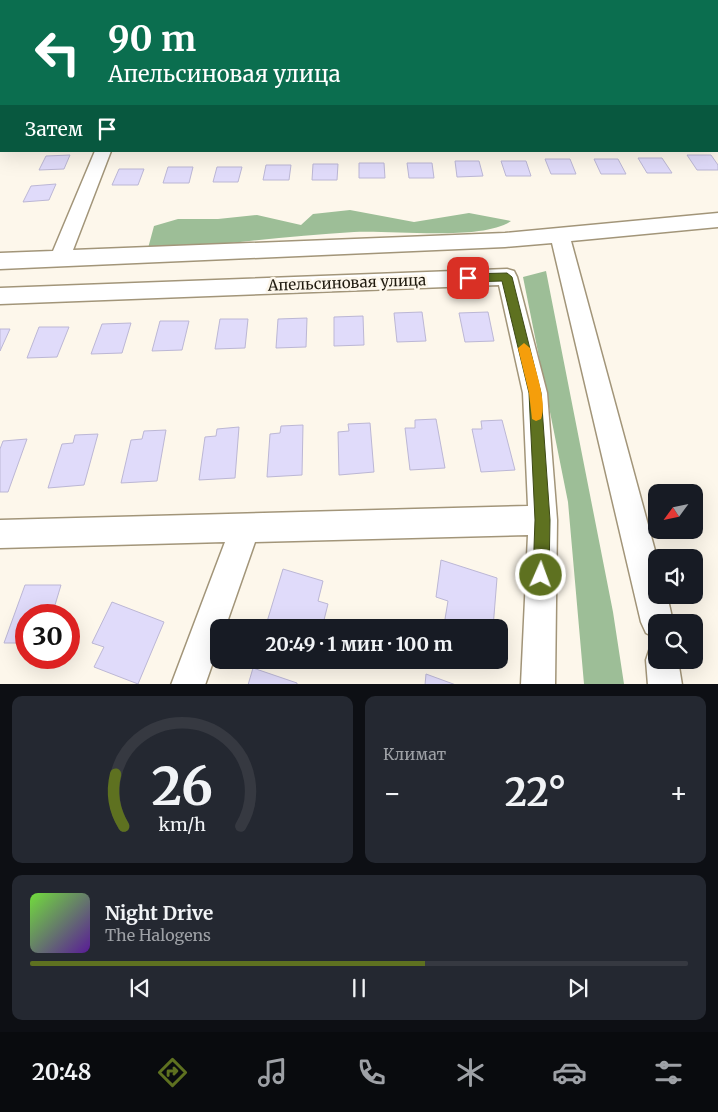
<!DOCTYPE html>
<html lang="ru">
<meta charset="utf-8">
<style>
:root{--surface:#171b24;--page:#242831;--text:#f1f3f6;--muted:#9ea1a6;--line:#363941;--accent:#5e7120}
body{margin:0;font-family:Merriweather,serif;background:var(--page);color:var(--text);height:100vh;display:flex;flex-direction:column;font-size:19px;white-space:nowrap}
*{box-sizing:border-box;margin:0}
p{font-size:16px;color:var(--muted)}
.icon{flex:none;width:28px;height:28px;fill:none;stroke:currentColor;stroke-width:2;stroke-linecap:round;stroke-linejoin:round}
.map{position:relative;height:684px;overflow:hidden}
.details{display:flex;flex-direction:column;gap:12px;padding:12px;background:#0d0f14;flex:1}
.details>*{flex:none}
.guide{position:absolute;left:0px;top:0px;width:719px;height:152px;box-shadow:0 5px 20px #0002;background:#0b6e4f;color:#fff;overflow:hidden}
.needle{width:32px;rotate:237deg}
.tools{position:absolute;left:648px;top:484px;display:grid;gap:10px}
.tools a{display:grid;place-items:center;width:55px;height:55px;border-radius:10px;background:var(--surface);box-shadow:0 5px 20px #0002;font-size:25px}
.speed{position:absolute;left:15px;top:604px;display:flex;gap:10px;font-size:25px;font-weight:700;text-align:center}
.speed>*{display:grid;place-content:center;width:65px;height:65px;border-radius:50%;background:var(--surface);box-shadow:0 5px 20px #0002;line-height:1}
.speed .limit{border:8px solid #d22;background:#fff;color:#111}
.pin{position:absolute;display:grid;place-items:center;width:42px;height:42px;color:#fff;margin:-21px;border-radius:10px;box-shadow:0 2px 8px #0006}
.me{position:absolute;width:55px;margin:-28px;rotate:2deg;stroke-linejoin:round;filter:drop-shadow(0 0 4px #0008)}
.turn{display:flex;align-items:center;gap:18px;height:105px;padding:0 25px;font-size:22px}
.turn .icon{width:65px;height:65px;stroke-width:2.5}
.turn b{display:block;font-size:35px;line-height:42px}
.then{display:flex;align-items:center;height:48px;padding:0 25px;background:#0003;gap:10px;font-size:19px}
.big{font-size:38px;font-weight:700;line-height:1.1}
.details .card{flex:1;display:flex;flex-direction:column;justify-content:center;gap:8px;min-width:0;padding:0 18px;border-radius:10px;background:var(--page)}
.details .dial{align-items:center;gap:0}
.dial svg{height:130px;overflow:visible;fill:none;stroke:var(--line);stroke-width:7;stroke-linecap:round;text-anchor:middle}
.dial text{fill:var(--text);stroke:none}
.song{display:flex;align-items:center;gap:15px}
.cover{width:60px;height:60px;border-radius:8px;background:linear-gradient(135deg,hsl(100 70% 55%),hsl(270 70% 35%))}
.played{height:5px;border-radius:2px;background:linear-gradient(90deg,var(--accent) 60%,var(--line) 60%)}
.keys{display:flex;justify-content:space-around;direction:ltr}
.heat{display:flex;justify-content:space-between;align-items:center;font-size:28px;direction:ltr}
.details .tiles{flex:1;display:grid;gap:12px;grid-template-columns:1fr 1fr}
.card:last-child{grid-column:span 2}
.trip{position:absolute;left:210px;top:619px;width:298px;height:50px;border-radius:10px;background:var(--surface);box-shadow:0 5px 20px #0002;font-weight:700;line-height:50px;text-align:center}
.tabs{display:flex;height:80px;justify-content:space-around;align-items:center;background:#090b0e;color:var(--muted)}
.tabs .icon{width:35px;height:35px}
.tabs .current{color:var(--accent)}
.tabs b{font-size:22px;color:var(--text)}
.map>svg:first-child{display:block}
</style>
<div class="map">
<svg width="718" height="685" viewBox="0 0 718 685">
<rect width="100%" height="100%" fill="#fdf7eb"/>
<g fill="#9dbe97">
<path d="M 350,210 L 414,222 L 469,213 L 511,221 C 482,241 393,230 354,232 C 285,236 216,245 147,252 L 154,226 L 178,219 L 218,219 L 257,215 L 301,225 L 313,214 Z"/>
<path d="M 546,271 L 613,612 L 624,684 L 584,684 L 568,502 L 523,277 Z"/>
</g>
<g fill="#e0dbfa" stroke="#bcb7d5">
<path d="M 70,155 L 64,169 L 39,170 L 46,156 Z"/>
<path d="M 687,155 L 711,155 L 718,165 L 718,170 L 697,170 Z"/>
<path d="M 638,158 L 662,158 L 672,173 L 647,173 Z"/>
<path d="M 545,159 L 570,159 L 576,174 L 551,174 Z"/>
<path d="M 594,159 L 618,159 L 626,174 L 601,174 Z"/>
<path d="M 455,161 L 479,161 L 483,176 L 457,177 Z"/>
<path d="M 501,161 L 526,161 L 531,176 L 506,176 Z"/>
<path d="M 359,163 L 384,163 L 385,178 L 359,178 Z"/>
<path d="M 407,163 L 432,163 L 434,178 L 409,178 Z"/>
<path d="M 313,164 L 338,164 L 337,180 L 312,180 Z"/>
<path d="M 266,165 L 291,165 L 289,180 L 263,180 Z"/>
<path d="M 168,167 L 193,167 L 189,183 L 163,183 Z"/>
<path d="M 217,167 L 242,167 L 238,182 L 213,182 Z"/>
<path d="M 119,169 L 144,169 L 138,185 L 112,185 Z"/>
<path d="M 56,184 L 49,200 L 23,202 L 31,186 Z"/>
<path d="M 422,312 L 426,341 L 397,342 L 394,313 Z"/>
<path d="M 488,312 L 494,341 L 465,342 L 459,313 Z"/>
<path d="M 363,316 L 364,345 L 334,346 L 334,317 Z"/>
<path d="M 307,318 L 306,347 L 276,348 L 278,319 Z"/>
<path d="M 220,319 L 248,319 L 245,348 L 215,349 Z"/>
<path d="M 160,321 L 189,321 L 182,350 L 152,351 Z"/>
<path d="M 131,323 L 122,353 L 91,354 L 102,324 Z"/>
<path d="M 39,327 L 69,327 L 57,357 L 27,358 Z"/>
<path d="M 0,329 L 10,329 L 0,351 Z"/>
<path d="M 436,419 L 445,468 L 410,470 L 405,428 L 415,428 L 415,420 Z"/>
<path d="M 502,420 L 515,470 L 481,472 L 472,429 L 482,429 L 481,421 Z"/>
<path d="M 370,423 L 374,472 L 339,475 L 338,432 L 349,431 L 348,424 Z"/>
<path d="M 303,425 L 302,475 L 267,477 L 270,434 L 280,433 L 281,426 Z"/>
<path d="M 239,427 L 235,478 L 199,480 L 205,437 L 216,436 L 217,429 Z"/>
<path d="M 166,430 L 157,481 L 121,483 L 131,440 L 142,439 L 144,431 Z"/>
<path d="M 98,434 L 84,485 L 48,488 L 62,444 L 73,443 L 75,435 Z"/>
<path d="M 27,439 L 8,492 L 0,492 L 0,449 L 3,441 Z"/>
<path d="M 441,560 L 497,578 L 493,628 L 470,628 L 445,619 L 448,601 L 436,597 Z"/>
<path d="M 283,569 L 323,581 L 318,601 L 328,604 L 322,628 L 274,628 L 266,625 Z"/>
<path d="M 25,585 L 61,585 L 52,615 L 26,615 L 26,643 L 4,643 Z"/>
<path d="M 112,602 L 164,622 L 138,684 L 94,667 L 104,647 L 92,643 Z"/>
<path d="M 253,668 L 297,683 L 297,685 L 248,685 Z"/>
<path d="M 426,674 L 456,685 L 425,685 Z"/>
</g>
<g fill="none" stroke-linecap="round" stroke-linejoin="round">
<g stroke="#a29579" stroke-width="3">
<g id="street">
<path d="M 523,0 L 536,0 L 537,1 L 524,1 Z"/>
<path d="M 95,151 L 111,151 L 73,250 L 505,233 L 718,213 L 718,227 L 571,241 L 657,558 L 656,595 L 667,595 L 673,622 L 656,622 L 656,638 L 646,633 L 641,622 L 552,243 L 505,247 L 0,269 L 0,253 L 53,251 Z"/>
<path d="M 507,269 L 514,271 L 517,277 L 547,393 L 557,520 L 555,685 L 521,685 L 528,535 L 255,542 L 225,628 L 219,628 L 219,645 L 205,685 L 171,685 L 225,542 L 0,548 L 0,520 L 528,506 L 523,393 L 499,285 L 0,304 L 0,288 Z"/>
<path d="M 656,646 L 656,660 L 678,660 L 682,685 L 648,685 L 646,660 L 650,648 Z"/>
</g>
</g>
<use href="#street" fill="#fff" fill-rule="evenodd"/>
</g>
<path fill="#5e7120" stroke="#3d4915" d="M 507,273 L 512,277 L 541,393 L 550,520 L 549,575 L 546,580 L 541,582 L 536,580 L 533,575 L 535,520 L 529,393 L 502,281 L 468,282 L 462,278 L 468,274 Z"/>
<path fill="#f59e0b" d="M 524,343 L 530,348 C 534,366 548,403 541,419 L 536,421 L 532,419 L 529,393 L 518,348 Z"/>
<g text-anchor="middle" stroke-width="5" stroke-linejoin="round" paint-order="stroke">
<g font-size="15" fill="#1f1a0f" stroke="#fdf7eb">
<text transform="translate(347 283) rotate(-2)" y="5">Апельсиновая улица</text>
</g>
</g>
</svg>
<div class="tools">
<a><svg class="needle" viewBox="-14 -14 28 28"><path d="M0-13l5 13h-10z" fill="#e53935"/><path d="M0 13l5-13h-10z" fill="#9ea1a6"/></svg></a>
<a><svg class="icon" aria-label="sound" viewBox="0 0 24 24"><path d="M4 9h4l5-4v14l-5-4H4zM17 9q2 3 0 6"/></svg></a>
<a><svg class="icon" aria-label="search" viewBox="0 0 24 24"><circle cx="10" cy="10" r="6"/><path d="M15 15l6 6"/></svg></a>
</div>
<div class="speed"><div class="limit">30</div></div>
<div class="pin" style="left:468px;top:278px;background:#d93025"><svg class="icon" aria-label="arrive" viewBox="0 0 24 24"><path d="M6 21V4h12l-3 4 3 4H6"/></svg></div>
<svg class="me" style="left:541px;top:575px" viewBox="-20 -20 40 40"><circle r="17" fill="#5e7120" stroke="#fff" stroke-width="3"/><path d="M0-11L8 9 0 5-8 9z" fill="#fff"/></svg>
<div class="trip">20:49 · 1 мин · 100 m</div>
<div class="guide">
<div class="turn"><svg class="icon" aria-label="left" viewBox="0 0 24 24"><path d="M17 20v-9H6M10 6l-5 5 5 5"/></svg><div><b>90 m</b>Апельсиновая улица</div></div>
<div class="then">Затем<svg class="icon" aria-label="arrive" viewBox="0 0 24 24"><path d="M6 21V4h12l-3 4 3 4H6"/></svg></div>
</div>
</div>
<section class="details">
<div class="tiles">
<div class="card dial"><svg viewBox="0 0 100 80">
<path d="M14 69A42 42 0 1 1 86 69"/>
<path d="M14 69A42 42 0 0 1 9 37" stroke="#5e7120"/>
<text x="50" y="56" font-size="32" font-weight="700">26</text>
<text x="50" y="72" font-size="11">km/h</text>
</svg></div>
<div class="card"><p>Климат</p>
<div class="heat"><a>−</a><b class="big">22°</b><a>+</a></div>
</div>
<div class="card">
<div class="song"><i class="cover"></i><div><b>Night Drive</b><p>The Halogens</p></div></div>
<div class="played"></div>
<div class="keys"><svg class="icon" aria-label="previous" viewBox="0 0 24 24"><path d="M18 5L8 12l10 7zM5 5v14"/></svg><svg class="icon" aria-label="pause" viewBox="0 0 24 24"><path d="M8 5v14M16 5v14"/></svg><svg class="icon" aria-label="next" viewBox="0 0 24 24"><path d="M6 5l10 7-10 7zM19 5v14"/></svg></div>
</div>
</div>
</section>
<nav class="tabs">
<b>20:48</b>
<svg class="icon current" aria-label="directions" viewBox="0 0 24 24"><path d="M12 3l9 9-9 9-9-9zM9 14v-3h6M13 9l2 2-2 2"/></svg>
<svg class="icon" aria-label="music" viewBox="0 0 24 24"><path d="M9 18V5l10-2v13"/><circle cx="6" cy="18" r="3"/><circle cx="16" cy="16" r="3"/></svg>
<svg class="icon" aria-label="phone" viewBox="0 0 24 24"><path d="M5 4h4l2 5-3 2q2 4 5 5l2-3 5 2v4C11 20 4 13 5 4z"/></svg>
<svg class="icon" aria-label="climate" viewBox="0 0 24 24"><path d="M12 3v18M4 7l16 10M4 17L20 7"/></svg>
<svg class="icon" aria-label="car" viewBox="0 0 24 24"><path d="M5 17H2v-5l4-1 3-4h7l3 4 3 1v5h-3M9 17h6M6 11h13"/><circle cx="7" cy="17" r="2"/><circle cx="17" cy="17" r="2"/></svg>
<svg class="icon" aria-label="filters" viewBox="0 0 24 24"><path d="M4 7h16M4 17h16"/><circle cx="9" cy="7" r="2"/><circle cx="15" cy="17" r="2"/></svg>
</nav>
